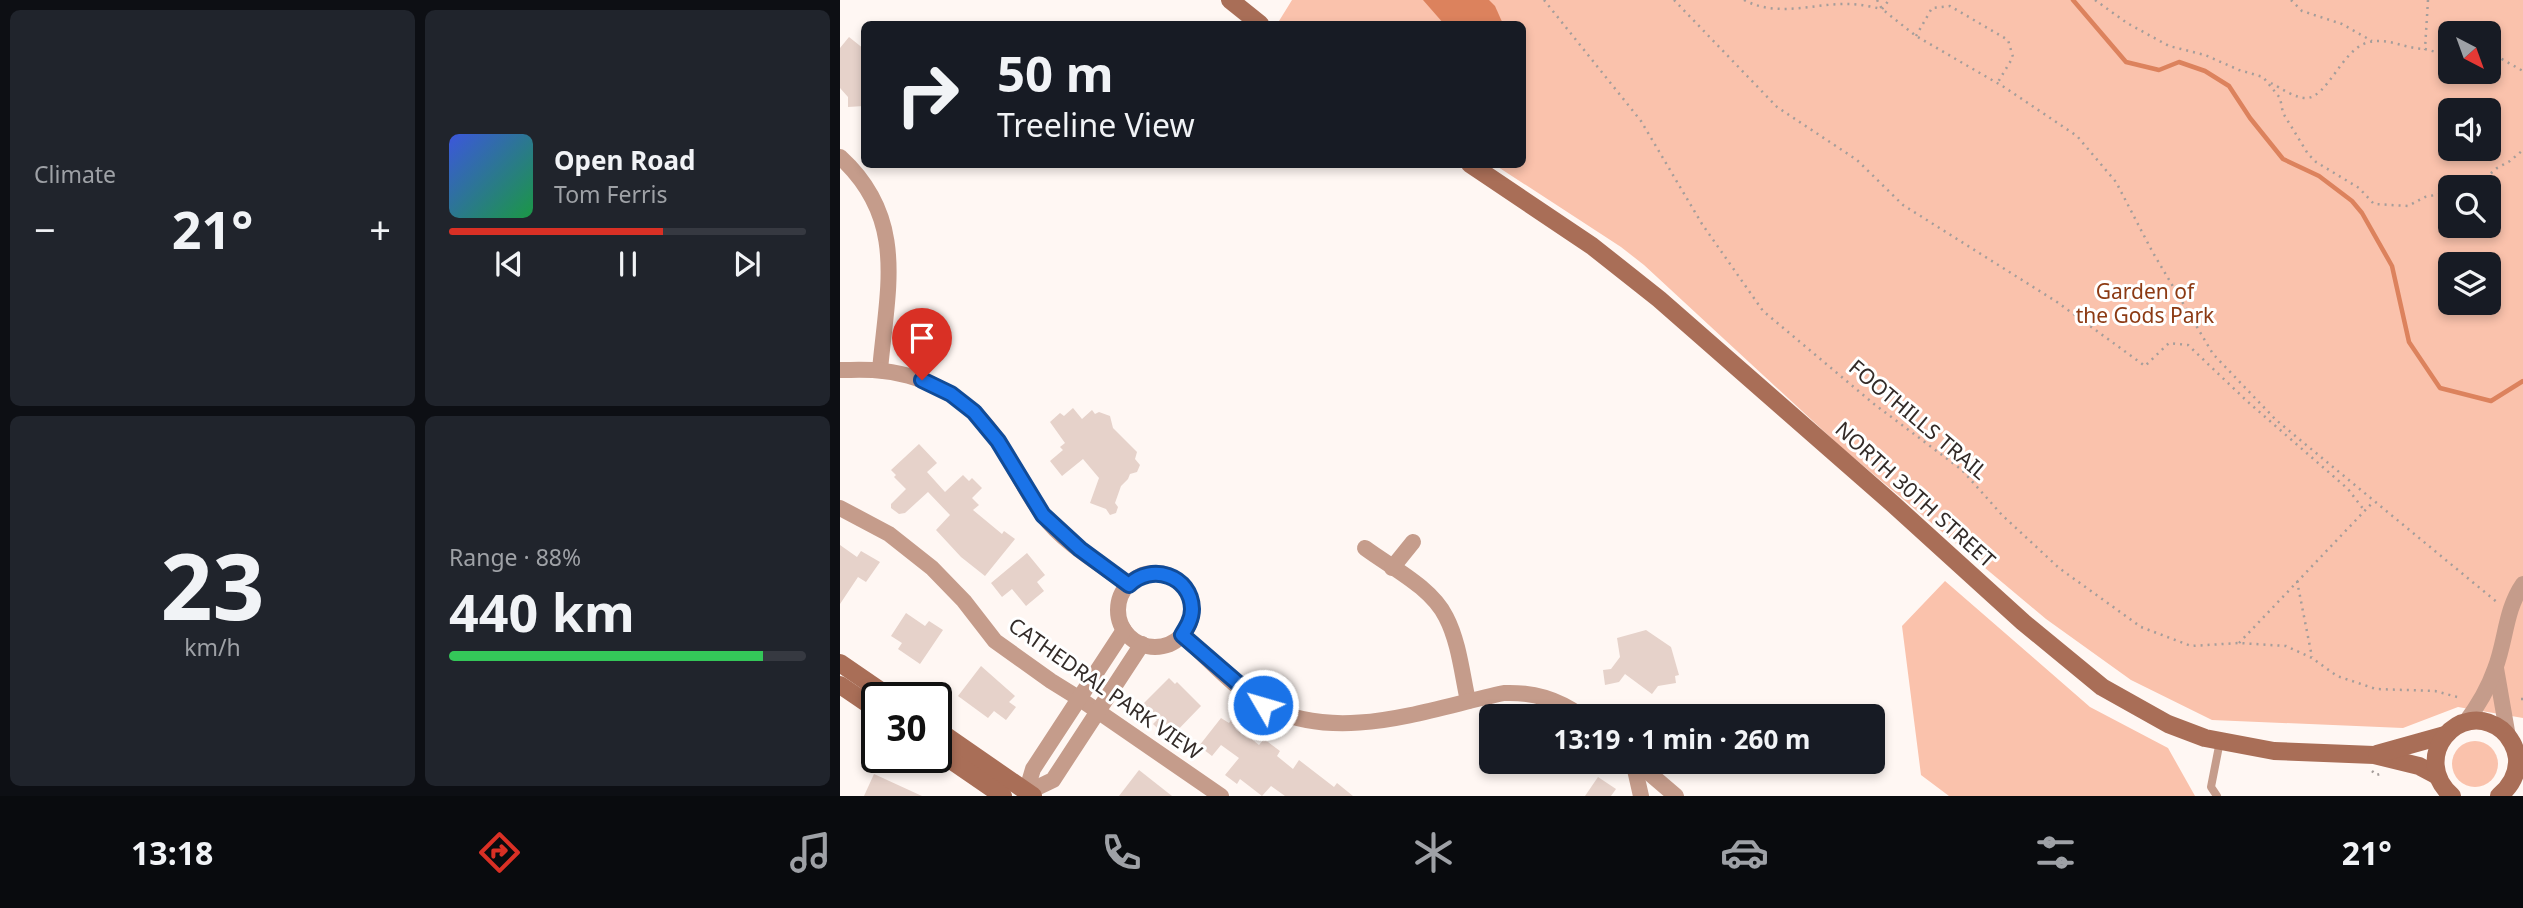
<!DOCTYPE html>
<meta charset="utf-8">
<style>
:root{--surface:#171b24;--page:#20242c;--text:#f1f3f6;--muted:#9ea1a6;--line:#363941;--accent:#d93025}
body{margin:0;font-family:"Noto Sans",sans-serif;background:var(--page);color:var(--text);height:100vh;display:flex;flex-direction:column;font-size:26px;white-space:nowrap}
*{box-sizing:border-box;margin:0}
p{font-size:23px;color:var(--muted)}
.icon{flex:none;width:38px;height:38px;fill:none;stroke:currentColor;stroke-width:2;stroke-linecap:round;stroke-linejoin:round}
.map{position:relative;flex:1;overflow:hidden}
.details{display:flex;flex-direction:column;gap:10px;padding:10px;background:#0d0f14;width:840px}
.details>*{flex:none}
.hud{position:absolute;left:21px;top:21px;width:665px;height:147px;border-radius:10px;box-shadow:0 4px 10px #0003;background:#171b24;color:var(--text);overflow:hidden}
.needle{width:46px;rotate:139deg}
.buttons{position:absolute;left:1598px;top:21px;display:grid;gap:14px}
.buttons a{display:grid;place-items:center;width:63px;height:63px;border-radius:10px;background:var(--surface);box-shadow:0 4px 10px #0003;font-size:35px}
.speed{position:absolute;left:21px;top:682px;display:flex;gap:14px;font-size:35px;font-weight:700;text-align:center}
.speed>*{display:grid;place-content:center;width:91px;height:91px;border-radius:50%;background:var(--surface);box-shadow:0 4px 10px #0003;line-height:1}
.speed .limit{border:4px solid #111;border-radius:10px;background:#fff;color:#111}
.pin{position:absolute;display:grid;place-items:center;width:60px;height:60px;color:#fff;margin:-72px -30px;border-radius:50% 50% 50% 0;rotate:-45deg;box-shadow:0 0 7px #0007}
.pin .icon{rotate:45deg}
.me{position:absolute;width:77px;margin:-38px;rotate:308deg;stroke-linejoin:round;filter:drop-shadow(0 0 5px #0008)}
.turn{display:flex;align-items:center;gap:24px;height:147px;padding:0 21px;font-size:32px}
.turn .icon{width:91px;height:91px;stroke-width:2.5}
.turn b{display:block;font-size:49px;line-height:60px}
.big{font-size:52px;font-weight:700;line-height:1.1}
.details .widget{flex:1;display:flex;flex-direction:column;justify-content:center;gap:10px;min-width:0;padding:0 24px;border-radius:10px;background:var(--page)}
.details .dial{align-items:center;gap:0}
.dial b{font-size:91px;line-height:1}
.song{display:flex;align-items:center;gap:21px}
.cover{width:84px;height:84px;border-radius:10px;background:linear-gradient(135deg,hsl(230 70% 55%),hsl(140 70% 35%))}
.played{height:7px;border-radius:4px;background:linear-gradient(90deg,var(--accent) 60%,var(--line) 60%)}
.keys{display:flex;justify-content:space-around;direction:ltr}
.heat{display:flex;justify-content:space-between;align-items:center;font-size:38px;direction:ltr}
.charge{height:10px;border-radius:5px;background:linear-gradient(90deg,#34c759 88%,var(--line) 0)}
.details .tiles{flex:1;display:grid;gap:10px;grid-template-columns:repeat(2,1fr)}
.trip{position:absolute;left:639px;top:704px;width:406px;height:70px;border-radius:10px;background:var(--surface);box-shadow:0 4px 10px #0003;font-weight:700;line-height:70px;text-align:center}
.tab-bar{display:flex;height:112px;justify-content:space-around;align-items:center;background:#090b0e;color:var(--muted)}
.tab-bar .icon{width:49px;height:49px}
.tab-bar .active{color:var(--accent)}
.tab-bar b{font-size:32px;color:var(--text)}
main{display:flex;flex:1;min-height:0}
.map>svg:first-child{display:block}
</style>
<main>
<section class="details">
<div class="tiles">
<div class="widget"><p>Climate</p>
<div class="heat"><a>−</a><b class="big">21°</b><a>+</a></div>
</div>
<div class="widget">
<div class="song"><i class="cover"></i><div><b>Open Road</b><p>Tom Ferris</p></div></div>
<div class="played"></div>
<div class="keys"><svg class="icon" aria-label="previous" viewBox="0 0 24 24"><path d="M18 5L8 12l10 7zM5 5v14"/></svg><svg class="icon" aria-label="pause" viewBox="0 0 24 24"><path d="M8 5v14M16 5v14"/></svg><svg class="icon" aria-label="next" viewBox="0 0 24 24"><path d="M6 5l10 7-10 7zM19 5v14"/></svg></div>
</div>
<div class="widget dial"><b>23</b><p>km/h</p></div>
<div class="widget"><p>Range · 88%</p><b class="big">440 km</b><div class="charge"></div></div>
</div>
</section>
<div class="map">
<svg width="1683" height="796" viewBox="0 0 1683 796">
<rect width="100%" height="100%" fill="#fff7f3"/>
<g fill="#fac2ac" fill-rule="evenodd">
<path d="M 452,0 L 1683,0 L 1683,718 L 1618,707 L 1563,728 L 1372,720 L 1291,680 L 1206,619 L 1002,448 L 804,265 L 781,247 L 655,165 L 682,164 L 682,24 L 444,24 L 439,21 ZM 1610,33 L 1648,33 L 1648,72 L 1610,72 ZM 1610,110 L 1648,110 L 1648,149 L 1610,149 ZM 1610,187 L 1648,187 L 1648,226 L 1610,226 ZM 1610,264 L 1648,264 L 1648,303 L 1610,303 Z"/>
<path d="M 1105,581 L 1250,707 L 1328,748 L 1355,796 L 1109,796 L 1081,775 L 1062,626 Z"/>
<circle cx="1635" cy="764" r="23"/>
</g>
<path fill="#dc825d" d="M 583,0 L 649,0 L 655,6 L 663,24 L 604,24 Z"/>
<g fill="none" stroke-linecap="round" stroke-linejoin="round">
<path stroke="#dc825d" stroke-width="4.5" d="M 1233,0 L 1286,62 L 1319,70 L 1339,62 L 1365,71 L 1389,86 L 1410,118 L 1443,159 L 1479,176 L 1512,201 L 1522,213 L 1552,266 L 1569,342 L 1600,388 L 1651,401 L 1683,381"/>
</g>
<g fill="#e6d2ca">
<path d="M 9,37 L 24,49 L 21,52 L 24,56 L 24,106 L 8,107 L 8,97 L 0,88 L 0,48 Z"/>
<path d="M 233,408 L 242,419 L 252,410 L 255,414 L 259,412 L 270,416 L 273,428 L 297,452 L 295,459 L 300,465 L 297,472 L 290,474 L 288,479 L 281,486 L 275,503 L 278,507 L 276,513 L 270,515 L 266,509 L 250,503 L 259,478 L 243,459 L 222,476 L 210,461 L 223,450 L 220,447 L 225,443 L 210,422 L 220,413 L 224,416 Z"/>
<path d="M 79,444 L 97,463 L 87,472 L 105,492 L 123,475 L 129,481 L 132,478 L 142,488 L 132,498 L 139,505 L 133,510 L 162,534 L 164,531 L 175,539 L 145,576 L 121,557 L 96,530 L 110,515 L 88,492 L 65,513 L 59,514 L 51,508 L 51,504 L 66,489 L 54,477 L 56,475 L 51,470 Z"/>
<path d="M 0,545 L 17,557 L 21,551 L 40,562 L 26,582 L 18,577 L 0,604 Z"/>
<path d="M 187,553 L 205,575 L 197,582 L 204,591 L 186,606 L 172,589 L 162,597 L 151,583 Z"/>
<path d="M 66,613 L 85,626 L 89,621 L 103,630 L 80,664 L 58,649 L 62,643 L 51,636 Z"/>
<path d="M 806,630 L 831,647 L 839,675 L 835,676 L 836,683 L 818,686 L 812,694 L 785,674 L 779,682 L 765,685 L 763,670 L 771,669 L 780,657 L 777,638 Z"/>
<path d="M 141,666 L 175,696 L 169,702 L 176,707 L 166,720 L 154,711 L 148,718 L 118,696 Z"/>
<path d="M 329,678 L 335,684 L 337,682 L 361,706 L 329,739 L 313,724 L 317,720 L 302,705 Z"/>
<path d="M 381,718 L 389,723 L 393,718 L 406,728 L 403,732 L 419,745 L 424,739 L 440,751 L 437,756 L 453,769 L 459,760 L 494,787 L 497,783 L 513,796 L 445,796 L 431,786 L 422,796 L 400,779 L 397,784 L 385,775 L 399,758 L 381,745 L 372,756 L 359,746 Z"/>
<path d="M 299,770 L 332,796 L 279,796 Z"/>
<path d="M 34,774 L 82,796 L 24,796 Z"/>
<path d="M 758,777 L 776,789 L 771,796 L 745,796 Z"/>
</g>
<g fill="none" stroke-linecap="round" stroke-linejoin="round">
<g stroke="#a59d9a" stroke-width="2.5" stroke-dasharray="2 5" stroke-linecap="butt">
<path d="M 704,0 L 801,121 L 862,224 L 923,311 L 1034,404 L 1122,470 L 1162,515 L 1219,568 L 1301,627 L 1351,646 L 1399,643 L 1446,646 L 1472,658 L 1497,676 L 1536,689 L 1595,691 L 1621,698"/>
<path d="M 834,0 L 937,107 L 1017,160 L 1063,205 L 1217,302 L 1305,366 L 1329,343 L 1348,345 L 1408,402 L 1508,489 L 1524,510"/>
<path d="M 904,0 C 938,18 974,3 1009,4 C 1020,4 1032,7 1042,9"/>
<path d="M 1037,0 L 1042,9 L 1076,36 L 1164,87 L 1237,136 L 1276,182 L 1312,251 L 1373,354 L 1436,420 L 1658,603"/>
<path d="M 1255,0 L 1287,23 L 1329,46 L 1365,55 L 1399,70 L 1423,77 L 1440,98 L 1443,113 L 1468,154 L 1476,162 L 1519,188 L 1534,204 L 1568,206 L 1585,197 L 1610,192"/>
<path d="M 1451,0 L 1462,11 L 1502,24 L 1532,41"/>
<path d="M 1588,0 L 1585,49 L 1610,56"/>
<path d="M 1042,9 L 1049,0"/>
<path d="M 1076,36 L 1092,8 L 1110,6 L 1168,40 L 1173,57 L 1158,82"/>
<path d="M 1648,56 L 1660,58 L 1683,71"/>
<path d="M 1431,83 C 1441,88 1456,99 1467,98 C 1487,97 1502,51 1526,43 C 1546,36 1565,49 1585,49"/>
<path d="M 1635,187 L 1657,168 L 1670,161 L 1683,150"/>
<path d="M 1457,581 L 1472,657"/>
<path d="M 1399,643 L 1534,501"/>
<path d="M 1681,699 L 1683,699"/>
<path d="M 1532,771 L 1536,775 L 1544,773"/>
</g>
<path stroke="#c59c8b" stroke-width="8" d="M 1377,796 L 1371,787 L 1380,741"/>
<g stroke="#c59c8b" stroke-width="16">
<path d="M 0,157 C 68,219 47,289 40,370"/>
<path d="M 0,370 C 14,370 29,369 43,371 C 89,376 132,401 158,441 C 173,464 185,491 202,514 C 223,543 260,564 289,585"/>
<path d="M 0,508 L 49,534 L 92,568 L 124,601 L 155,641 L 211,681 L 240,699 L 381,796"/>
<path d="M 525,548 C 552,568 591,587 606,617 C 619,642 622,674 628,701"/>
<path d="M 552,568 L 573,542"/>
<circle cx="315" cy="610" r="37"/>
<path d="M 342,635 C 366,656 397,691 424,705 C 498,745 587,709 664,693 C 694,692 717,699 741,716"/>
<path d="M 1656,668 L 1668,737"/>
<path d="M 1625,723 C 1638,706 1648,689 1655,669 C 1666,641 1665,610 1683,584"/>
<path d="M 793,761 L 801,796"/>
<path d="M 795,761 L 836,796"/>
<path d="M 188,792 L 213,780 L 302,644"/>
<path d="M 185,796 L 193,769 L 284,630"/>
</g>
<g stroke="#a96e57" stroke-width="18">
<path d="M 390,0 L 420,24"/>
<path d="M 630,164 L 752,246 L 819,299 L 1053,504 L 1183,622 L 1262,687 L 1328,724 L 1365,738 L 1434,751 L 1534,755 L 1579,766 L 1596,775"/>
<path d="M 0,663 L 51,698"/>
<path d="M 0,685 L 37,710"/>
<path d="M 96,729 L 193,796"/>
<path d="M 96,750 L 163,796"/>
<path d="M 1537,754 L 1605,735"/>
<path d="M 1612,796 C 1569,758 1619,697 1662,730 C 1670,737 1676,748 1677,758 C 1678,774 1671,786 1659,796"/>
</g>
</g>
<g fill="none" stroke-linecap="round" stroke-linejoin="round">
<g stroke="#114b97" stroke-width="18">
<path id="route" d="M 82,380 L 111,394 L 134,412 L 158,441 L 203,515 L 240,549 L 289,585 C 311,563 351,575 352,609 C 352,619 347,627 342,635 L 423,705"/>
</g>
<use href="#route" stroke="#1a73e8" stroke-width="12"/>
</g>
<g text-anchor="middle" stroke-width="6" stroke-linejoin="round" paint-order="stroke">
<g font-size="21" fill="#8c3a13" stroke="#fff">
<text x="1305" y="299">Garden of<tspan x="1305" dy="24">the Gods Park</tspan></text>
</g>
<g font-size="21" fill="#332b28" stroke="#fff">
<text transform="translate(1078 420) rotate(40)" y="7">FOOTHILLS TRAIL</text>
<text transform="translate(1075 495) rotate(42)" y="7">NORTH 30TH STREET</text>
<text transform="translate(265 689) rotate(35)" y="7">CATHEDRAL PARK VIEW</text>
</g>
</g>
</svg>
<div class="buttons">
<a><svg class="needle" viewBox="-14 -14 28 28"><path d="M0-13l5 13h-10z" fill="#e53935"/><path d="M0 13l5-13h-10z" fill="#9ea1a6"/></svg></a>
<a><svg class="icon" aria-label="sound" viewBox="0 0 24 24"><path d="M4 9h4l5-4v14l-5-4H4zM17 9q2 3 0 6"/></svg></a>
<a><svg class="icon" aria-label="search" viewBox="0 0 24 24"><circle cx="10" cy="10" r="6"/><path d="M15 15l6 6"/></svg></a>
<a><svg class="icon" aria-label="layers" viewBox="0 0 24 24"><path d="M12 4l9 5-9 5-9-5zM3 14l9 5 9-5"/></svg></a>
</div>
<div class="speed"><div class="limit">30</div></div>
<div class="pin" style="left:82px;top:380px;background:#d93025"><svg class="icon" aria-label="arrive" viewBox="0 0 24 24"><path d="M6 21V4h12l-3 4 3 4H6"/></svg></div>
<svg class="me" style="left:423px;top:705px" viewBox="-20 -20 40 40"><circle r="17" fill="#1a73e8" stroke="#fff" stroke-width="3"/><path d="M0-11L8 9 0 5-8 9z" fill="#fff"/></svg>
<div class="trip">13:19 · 1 min · 260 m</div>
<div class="hud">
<div class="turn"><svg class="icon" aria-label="right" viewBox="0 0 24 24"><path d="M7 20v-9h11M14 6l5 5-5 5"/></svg><div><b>50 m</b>Treeline View</div></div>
</div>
</div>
</main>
<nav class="tab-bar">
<b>13:18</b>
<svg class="icon active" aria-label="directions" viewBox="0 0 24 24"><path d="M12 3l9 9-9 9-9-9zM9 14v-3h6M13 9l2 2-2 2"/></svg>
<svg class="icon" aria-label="music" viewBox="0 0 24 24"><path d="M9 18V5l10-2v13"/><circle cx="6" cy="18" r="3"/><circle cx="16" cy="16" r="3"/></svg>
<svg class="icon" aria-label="phone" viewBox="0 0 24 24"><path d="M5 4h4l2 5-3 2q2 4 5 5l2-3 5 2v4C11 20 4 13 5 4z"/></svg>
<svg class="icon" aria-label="climate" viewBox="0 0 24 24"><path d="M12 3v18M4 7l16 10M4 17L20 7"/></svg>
<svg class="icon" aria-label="car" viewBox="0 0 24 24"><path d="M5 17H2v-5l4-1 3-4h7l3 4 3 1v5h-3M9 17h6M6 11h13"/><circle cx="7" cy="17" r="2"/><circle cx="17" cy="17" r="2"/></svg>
<svg class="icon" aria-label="filters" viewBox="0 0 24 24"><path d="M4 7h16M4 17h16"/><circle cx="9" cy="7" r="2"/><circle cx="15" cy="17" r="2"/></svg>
<b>21°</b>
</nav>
